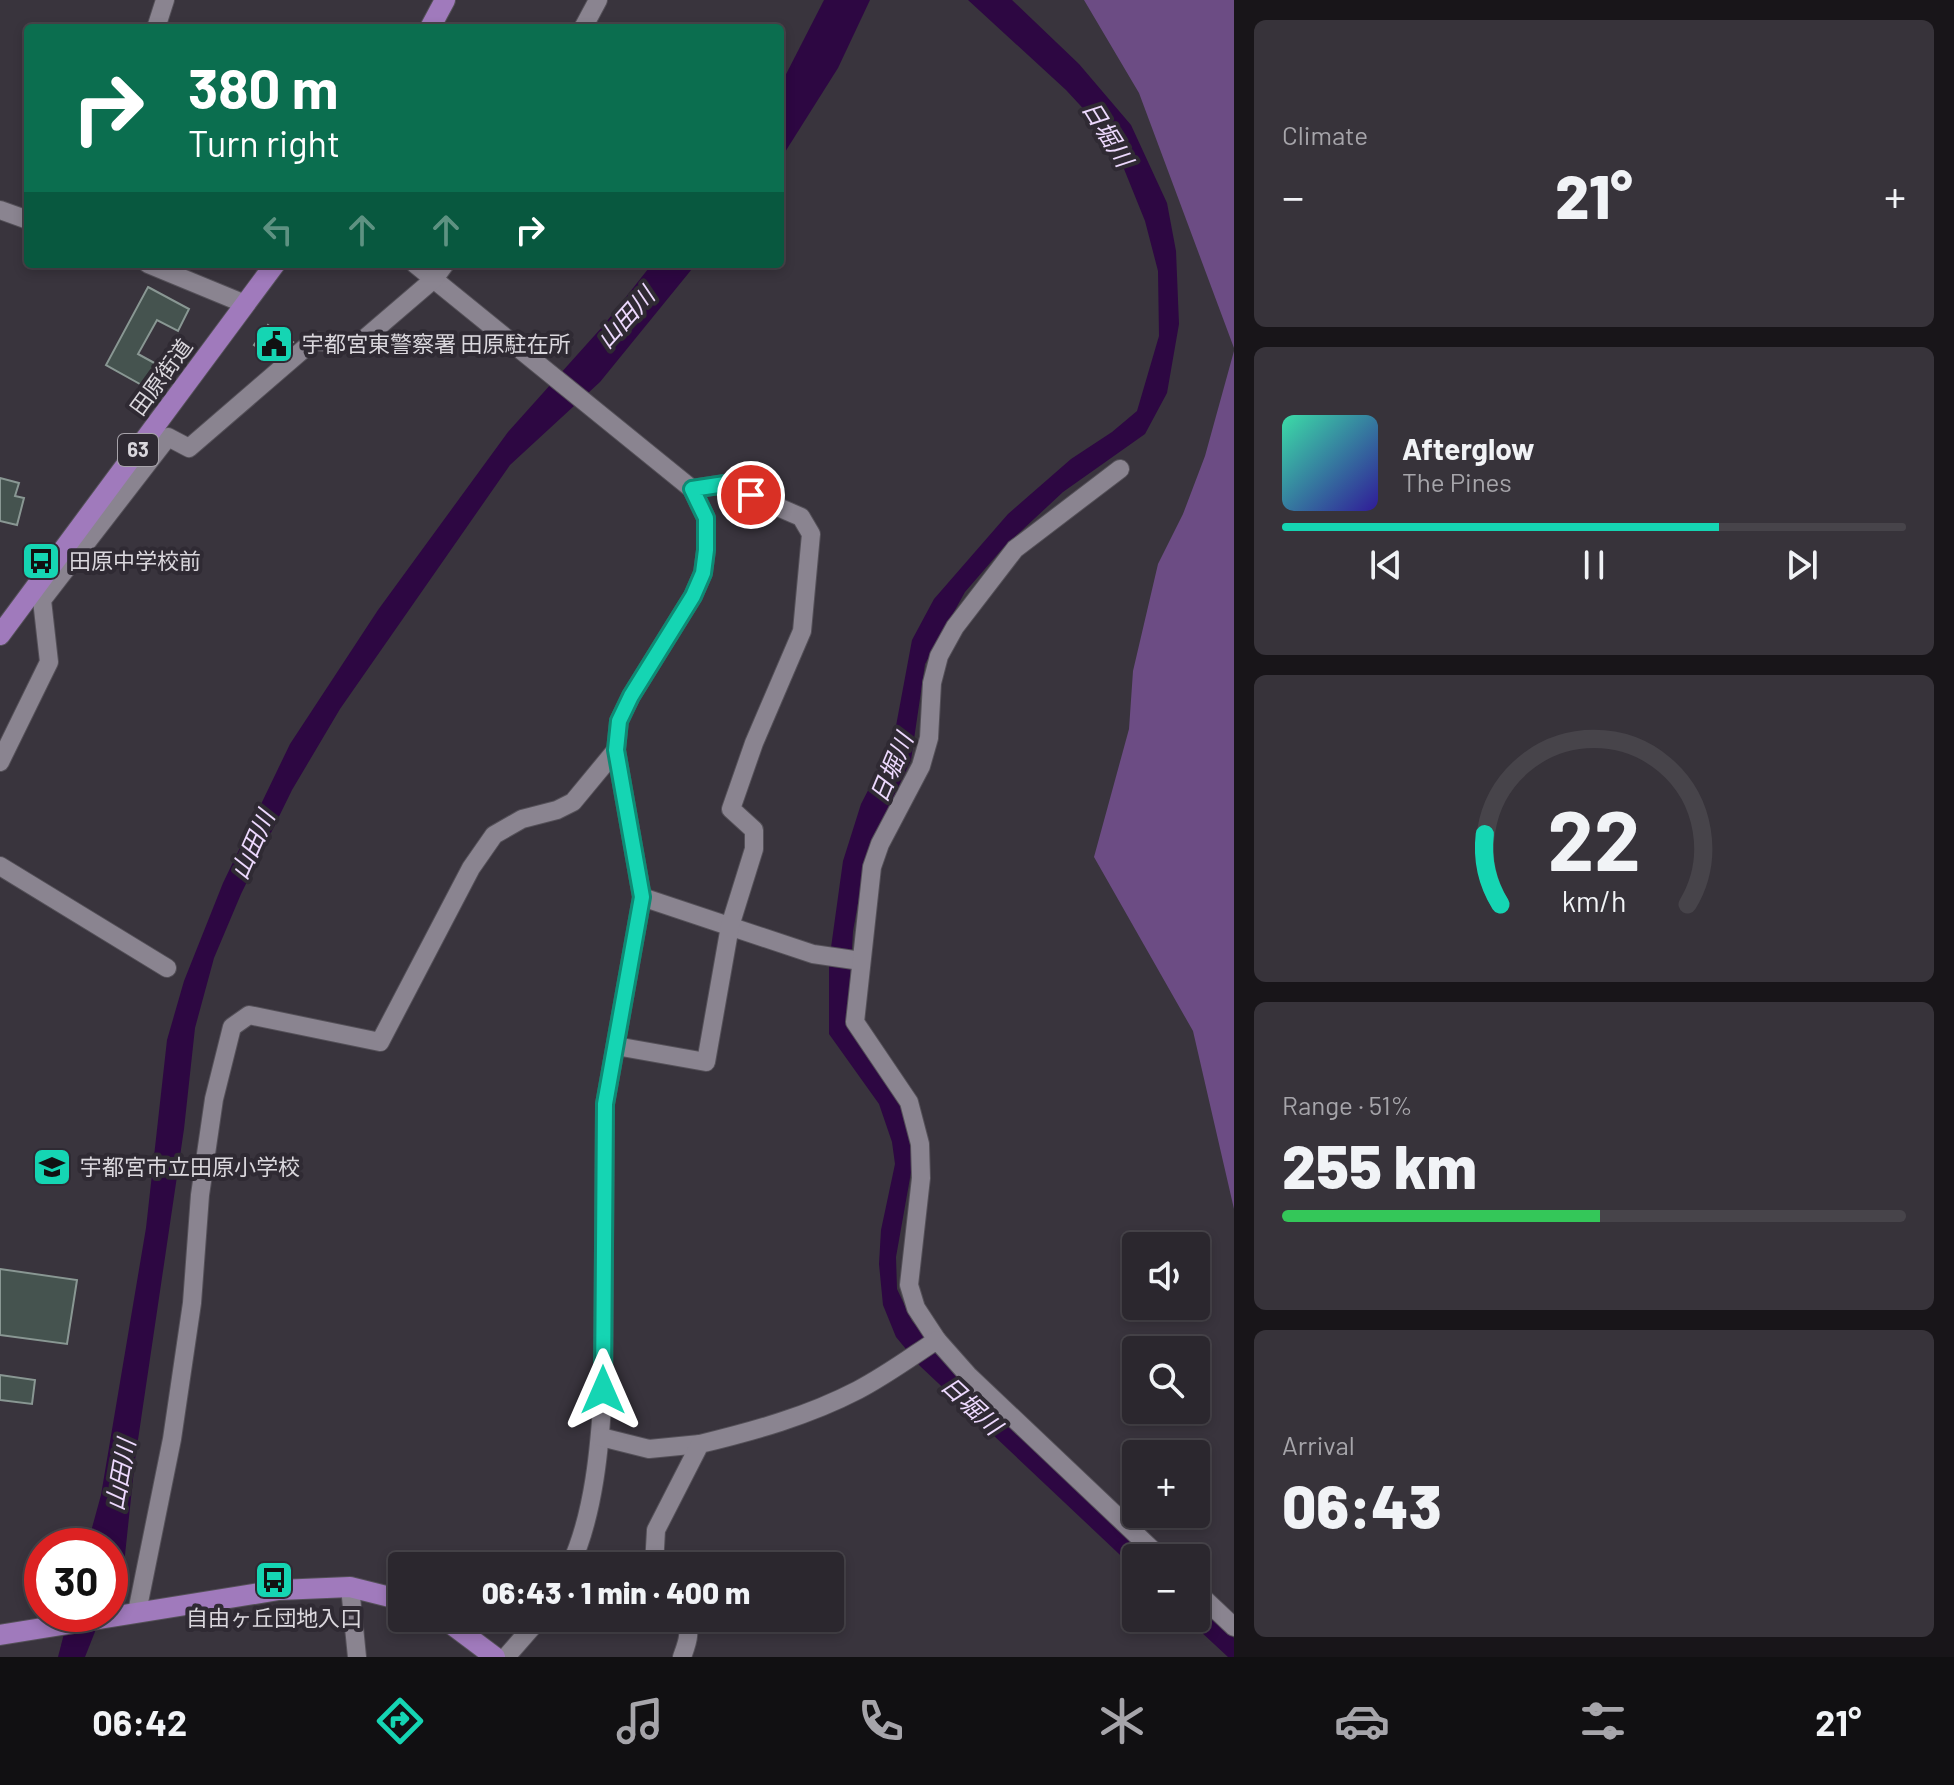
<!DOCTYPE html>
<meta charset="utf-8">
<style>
:root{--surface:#2b272e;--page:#37333a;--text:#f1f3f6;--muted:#a6a5aa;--line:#47444a;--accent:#15d5b3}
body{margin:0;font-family:Barlow,"Noto Sans JP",sans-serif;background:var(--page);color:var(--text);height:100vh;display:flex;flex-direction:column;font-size:30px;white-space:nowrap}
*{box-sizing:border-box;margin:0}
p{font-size:26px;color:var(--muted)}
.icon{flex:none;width:44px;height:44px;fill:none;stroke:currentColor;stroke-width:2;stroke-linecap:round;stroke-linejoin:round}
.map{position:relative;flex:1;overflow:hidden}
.details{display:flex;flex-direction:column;gap:20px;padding:20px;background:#181519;width:720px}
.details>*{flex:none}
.banner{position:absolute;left:24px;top:24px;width:760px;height:244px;border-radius:8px;box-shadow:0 4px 12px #0003,0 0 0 2px var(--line);background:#0b6e4f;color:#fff;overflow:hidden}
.fabs{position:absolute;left:1122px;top:1232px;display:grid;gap:16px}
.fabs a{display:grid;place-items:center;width:88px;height:88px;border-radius:8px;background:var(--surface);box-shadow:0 4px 12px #0003,0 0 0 2px var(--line);font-size:40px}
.speed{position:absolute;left:24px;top:1528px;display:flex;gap:16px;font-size:40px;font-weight:700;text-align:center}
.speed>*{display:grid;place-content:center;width:104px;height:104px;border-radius:50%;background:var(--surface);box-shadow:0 4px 12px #0003,0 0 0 2px var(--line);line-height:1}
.speed .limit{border:12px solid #d22;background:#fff;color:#111}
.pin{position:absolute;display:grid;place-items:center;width:68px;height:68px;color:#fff;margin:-34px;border:4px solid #fff;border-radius:50%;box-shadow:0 2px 8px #0007}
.me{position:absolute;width:88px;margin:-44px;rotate:0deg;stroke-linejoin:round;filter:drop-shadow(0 0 6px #0008)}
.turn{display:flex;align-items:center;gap:28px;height:168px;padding:0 32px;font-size:36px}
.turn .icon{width:104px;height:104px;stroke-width:2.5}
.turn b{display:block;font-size:56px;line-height:68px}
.lanes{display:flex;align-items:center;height:76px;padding:0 32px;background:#0003;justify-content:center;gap:40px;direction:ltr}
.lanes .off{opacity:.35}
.big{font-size:60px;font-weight:800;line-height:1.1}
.details .tile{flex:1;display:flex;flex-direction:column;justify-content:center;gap:12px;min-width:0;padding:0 28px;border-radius:12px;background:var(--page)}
.details .dial{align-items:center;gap:0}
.dial svg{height:208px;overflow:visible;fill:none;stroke:var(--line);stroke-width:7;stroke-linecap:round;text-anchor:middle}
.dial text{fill:var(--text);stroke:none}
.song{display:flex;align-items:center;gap:24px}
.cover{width:96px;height:96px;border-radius:12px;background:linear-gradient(135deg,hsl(160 70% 55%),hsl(250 70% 35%))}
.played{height:8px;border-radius:4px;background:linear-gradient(90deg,var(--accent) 70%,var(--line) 70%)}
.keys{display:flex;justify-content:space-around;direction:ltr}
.heat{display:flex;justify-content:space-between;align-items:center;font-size:44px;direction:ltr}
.charge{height:12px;border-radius:6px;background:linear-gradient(90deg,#34c759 51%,var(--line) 0)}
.trip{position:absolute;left:388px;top:1552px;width:456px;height:80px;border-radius:8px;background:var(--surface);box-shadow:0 4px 12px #0003,0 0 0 2px var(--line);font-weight:800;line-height:80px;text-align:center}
.menu{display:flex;height:128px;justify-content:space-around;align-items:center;background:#111012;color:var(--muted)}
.menu .icon{width:56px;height:56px}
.menu .on{color:var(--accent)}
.menu b{font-size:36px;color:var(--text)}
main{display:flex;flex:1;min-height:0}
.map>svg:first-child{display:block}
</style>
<main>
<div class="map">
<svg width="1234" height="1657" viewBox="0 0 1234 1657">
<rect width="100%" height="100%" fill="#39343d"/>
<g fill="#6c4c84">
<path d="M 1084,0 L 1234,0 L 1234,348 L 1139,93 Z"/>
<path d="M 1234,351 L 1234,1209 L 1193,1031 L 1094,857 L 1129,729 L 1133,671 L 1158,564 L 1183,514 L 1205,456 Z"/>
</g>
<g fill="#2d0742">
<path d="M 824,0 L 870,0 L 838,68 L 780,160 L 780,86 Z"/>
<path d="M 968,0 L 1012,0 L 1079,64 L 1131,125 L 1167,203 L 1176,251 L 1179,324 L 1167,393 L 1145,434 L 1063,492 L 1003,548 L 965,592 L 925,664 L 911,760 L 867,853 L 853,931 L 849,997 L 894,1083 L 907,1117 L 913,1161 L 896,1257 L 897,1289 L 912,1321 L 954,1370 L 1150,1558 L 1136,1558 L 1136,1570 L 920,1366 L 896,1337 L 883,1305 L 879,1264 L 881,1230 L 895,1164 L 892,1142 L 879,1104 L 829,1034 L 829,962 L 843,861 L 861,804 L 893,742 L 912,640 L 934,599 L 1008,514 L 1071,459 L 1112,432 L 1137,411 L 1159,336 L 1158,271 L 1145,221 L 1122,164 L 1091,117 L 1066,90 Z"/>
<path d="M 652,264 L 696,264 L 600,382 L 510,465 L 340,709 L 292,790 L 241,894 L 214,958 L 195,1028 L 184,1129 L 135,1460 L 125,1555 L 110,1593 L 110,1546 L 87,1546 L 101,1495 L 146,1228 L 167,1040 L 184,981 L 223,883 L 290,744 L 378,610 L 508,432 L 603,326 Z"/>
<path d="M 1196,1602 L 1234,1638 L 1234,1657 L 1228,1657 L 1186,1618 L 1196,1618 Z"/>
<path d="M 69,1614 L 102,1614 L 85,1657 L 58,1657 Z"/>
</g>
<g fill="#45534f" stroke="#899793" stroke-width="2">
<path d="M 148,287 L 189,309 L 178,331 L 157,320 L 138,354 L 169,371 L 156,393 L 106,365 Z"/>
<path d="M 268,325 L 293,342 L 275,358 L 254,345 Z"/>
<path d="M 0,478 L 19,483 L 15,496 L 24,498 L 17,525 L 0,521 Z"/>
<path d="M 0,1269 L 77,1280 L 67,1344 L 0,1335 Z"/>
<path d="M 0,1375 L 35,1380 L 32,1404 L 0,1400 Z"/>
</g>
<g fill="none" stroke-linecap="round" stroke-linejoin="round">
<g stroke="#545058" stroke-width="20">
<g id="minor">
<path d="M 156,28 L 165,0"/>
<path d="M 583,28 L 598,0"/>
<path d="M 0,210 L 28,220"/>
<path d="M 148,264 L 245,304"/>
<path d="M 415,264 L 692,489 L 706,518 L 706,550 L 703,573 L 693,596 L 631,696 L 619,721 L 616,750 L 642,897 L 605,1104 L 603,1390 C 600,1446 594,1515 570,1566"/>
<path d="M 0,762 L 49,662 L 42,600 L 168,437 L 189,448 L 313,341 L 357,345 L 434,279 L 445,264"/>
<path d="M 0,866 L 167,968"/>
<path d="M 642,897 L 813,954 L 861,961"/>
<path d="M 616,1046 L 706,1062 L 730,926 L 754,849 L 754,830 L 731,809 L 754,743 L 802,631 L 811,534 L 801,517 L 725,484 L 692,489"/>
<path d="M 937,1340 L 916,1308 L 909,1285 L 921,1178 L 920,1144 L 909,1102 L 855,1022 L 872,867 L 880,844 L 921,766 L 929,738 L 932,683 L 939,656 L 955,627 L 1015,549 L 1120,469"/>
<path d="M 601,1437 L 649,1449 L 700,1444"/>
<path d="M 654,1566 L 656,1530 L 700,1444 C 754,1431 808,1416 858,1390 C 885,1376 911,1357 937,1340 L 968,1375 L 1161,1558"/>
<path d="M 350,1587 L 357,1657"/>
<path d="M 1196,1591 L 1234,1627"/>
<path d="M 137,1612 L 172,1439 L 192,1303 L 200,1195 L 214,1099 L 232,1027 L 249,1015 L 380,1042 L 471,868 L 494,835 L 522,819 L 557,810 L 573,802 L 616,750"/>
<path d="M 682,1618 C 693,1630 687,1643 682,1657"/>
<path d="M 506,1657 L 540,1618"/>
</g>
</g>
<g stroke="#545058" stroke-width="22">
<g id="primary">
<path d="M 430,28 L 445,0"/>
<path d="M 0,635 L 275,264"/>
<path d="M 443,1618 L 495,1657"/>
<path d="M 0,1635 L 279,1590 L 350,1587 L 402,1600"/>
</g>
</g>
<use href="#minor" stroke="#8a8490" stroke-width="18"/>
<use href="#primary" stroke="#a07abc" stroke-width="20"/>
</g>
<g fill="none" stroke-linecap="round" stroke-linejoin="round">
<g stroke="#0e8a74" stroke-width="20">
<path id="route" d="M 603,1390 L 605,1104 L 642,897 L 616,750 L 619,721 L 631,696 L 693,596 L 703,573 L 706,550 L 706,518 L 692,489 L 725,484 L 751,495"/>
</g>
<use href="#route" stroke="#15d5b3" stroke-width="14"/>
</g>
<defs>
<g id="civic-square" transform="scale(2)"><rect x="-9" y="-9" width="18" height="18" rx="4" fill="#15d5b3" stroke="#2f2a33"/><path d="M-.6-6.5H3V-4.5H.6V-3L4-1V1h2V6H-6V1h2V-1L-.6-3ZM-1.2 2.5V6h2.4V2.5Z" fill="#111"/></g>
<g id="bus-square" transform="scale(2)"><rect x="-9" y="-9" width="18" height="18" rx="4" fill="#15d5b3" stroke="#2f2a33"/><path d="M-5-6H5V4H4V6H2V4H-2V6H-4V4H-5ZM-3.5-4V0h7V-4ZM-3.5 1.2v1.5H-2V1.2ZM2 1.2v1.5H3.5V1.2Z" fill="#111"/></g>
<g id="school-square" transform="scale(2)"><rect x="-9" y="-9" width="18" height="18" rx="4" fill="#15d5b3" stroke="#2f2a33"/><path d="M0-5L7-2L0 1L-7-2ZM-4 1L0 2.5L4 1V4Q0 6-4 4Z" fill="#111"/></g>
</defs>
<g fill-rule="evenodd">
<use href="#civic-square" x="274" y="344"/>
<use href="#bus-square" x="41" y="561"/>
<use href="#school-square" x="52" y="1167"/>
<use href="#bus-square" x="274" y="1580"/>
</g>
<g text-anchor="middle" stroke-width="8" stroke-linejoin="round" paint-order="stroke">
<rect fill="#2f2a33" stroke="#a7a3aa" stroke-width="2" x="118" y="434" width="40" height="32" rx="6"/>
<g font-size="20" font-weight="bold" fill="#dad7dd">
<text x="138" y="457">63</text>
</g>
<g font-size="22" fill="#dad7dd" stroke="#2f2a33" text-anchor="start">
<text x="302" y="352">宇都宮東警察署 田原駐在所</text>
<text x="69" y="569">田原中学校前</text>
<text x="80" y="1175">宇都宮市立田原小学校</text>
<text x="274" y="1626" text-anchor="middle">自由ヶ丘団地入口</text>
</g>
<g font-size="22" fill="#dad7dd" stroke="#2f2a33">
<text transform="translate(161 377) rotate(-54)" y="8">田原街道</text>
</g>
<g font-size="24" font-style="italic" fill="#edd9fe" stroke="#2f2a33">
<text transform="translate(1107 134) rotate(58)" y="8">日堀川</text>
<text transform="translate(626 318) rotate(-48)" y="8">山田川</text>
<text transform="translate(892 768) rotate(-67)" y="8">日堀川</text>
<text transform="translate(253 845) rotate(-66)" y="8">山田川</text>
<text transform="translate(971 1406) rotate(43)" y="8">日堀川</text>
<text transform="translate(121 1475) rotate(-80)" y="8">山田川</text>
</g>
</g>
</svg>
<div class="fabs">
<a><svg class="icon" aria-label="sound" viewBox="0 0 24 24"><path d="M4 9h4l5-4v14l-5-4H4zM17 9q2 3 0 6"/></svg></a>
<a><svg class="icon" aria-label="search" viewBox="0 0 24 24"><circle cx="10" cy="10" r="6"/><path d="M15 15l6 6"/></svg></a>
<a>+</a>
<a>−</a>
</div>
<div class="speed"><div class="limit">30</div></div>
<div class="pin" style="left:751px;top:495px;background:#d93025"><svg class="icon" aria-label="arrive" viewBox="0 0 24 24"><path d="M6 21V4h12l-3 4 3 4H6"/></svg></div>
<svg class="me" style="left:603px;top:1390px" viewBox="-20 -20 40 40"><path d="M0-17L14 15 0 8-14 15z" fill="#15d5b3" stroke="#fff" stroke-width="4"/></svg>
<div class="trip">06:43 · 1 min · 400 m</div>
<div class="banner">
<div class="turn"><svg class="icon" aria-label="right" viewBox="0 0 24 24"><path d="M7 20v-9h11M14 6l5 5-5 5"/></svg><div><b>380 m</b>Turn right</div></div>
<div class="lanes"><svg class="icon off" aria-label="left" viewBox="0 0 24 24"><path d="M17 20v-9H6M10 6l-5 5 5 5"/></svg><svg class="icon off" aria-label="ahead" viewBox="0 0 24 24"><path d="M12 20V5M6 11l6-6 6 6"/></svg><svg class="icon off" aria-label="ahead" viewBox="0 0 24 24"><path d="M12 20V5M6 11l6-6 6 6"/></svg><svg class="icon" aria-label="right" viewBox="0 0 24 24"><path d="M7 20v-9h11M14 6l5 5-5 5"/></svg></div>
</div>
</div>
<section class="details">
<div class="tile"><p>Climate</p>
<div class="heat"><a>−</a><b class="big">21°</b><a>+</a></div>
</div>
<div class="tile">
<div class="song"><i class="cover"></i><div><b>Afterglow</b><p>The Pines</p></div></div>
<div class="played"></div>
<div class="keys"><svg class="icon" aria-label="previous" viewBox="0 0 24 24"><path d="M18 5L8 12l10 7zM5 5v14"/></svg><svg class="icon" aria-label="pause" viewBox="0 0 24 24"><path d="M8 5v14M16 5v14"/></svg><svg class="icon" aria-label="next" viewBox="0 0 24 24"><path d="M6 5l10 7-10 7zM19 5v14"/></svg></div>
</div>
<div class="tile dial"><svg viewBox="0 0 100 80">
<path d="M14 69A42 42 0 1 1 86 69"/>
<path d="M14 69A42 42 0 0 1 8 42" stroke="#15d5b3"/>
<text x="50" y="56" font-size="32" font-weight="700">22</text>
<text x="50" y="72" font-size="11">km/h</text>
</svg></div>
<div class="tile"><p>Range · 51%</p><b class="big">255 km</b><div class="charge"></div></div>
<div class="tile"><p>Arrival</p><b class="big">06:43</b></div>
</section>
</main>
<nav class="menu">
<b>06:42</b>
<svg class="icon on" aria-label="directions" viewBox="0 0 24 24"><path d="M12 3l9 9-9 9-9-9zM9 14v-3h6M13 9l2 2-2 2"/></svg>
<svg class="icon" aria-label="music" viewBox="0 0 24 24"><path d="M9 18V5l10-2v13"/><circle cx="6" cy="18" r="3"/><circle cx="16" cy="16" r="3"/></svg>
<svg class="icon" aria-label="phone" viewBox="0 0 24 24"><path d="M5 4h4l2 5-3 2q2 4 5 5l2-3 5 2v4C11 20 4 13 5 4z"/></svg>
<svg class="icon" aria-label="climate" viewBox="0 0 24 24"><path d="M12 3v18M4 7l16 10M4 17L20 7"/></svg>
<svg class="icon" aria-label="car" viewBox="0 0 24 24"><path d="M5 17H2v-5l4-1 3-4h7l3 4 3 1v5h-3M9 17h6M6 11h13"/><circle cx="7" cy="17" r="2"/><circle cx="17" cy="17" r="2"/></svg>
<svg class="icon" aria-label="filters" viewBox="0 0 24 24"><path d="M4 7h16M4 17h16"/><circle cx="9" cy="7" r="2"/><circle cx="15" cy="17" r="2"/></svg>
<b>21°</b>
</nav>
